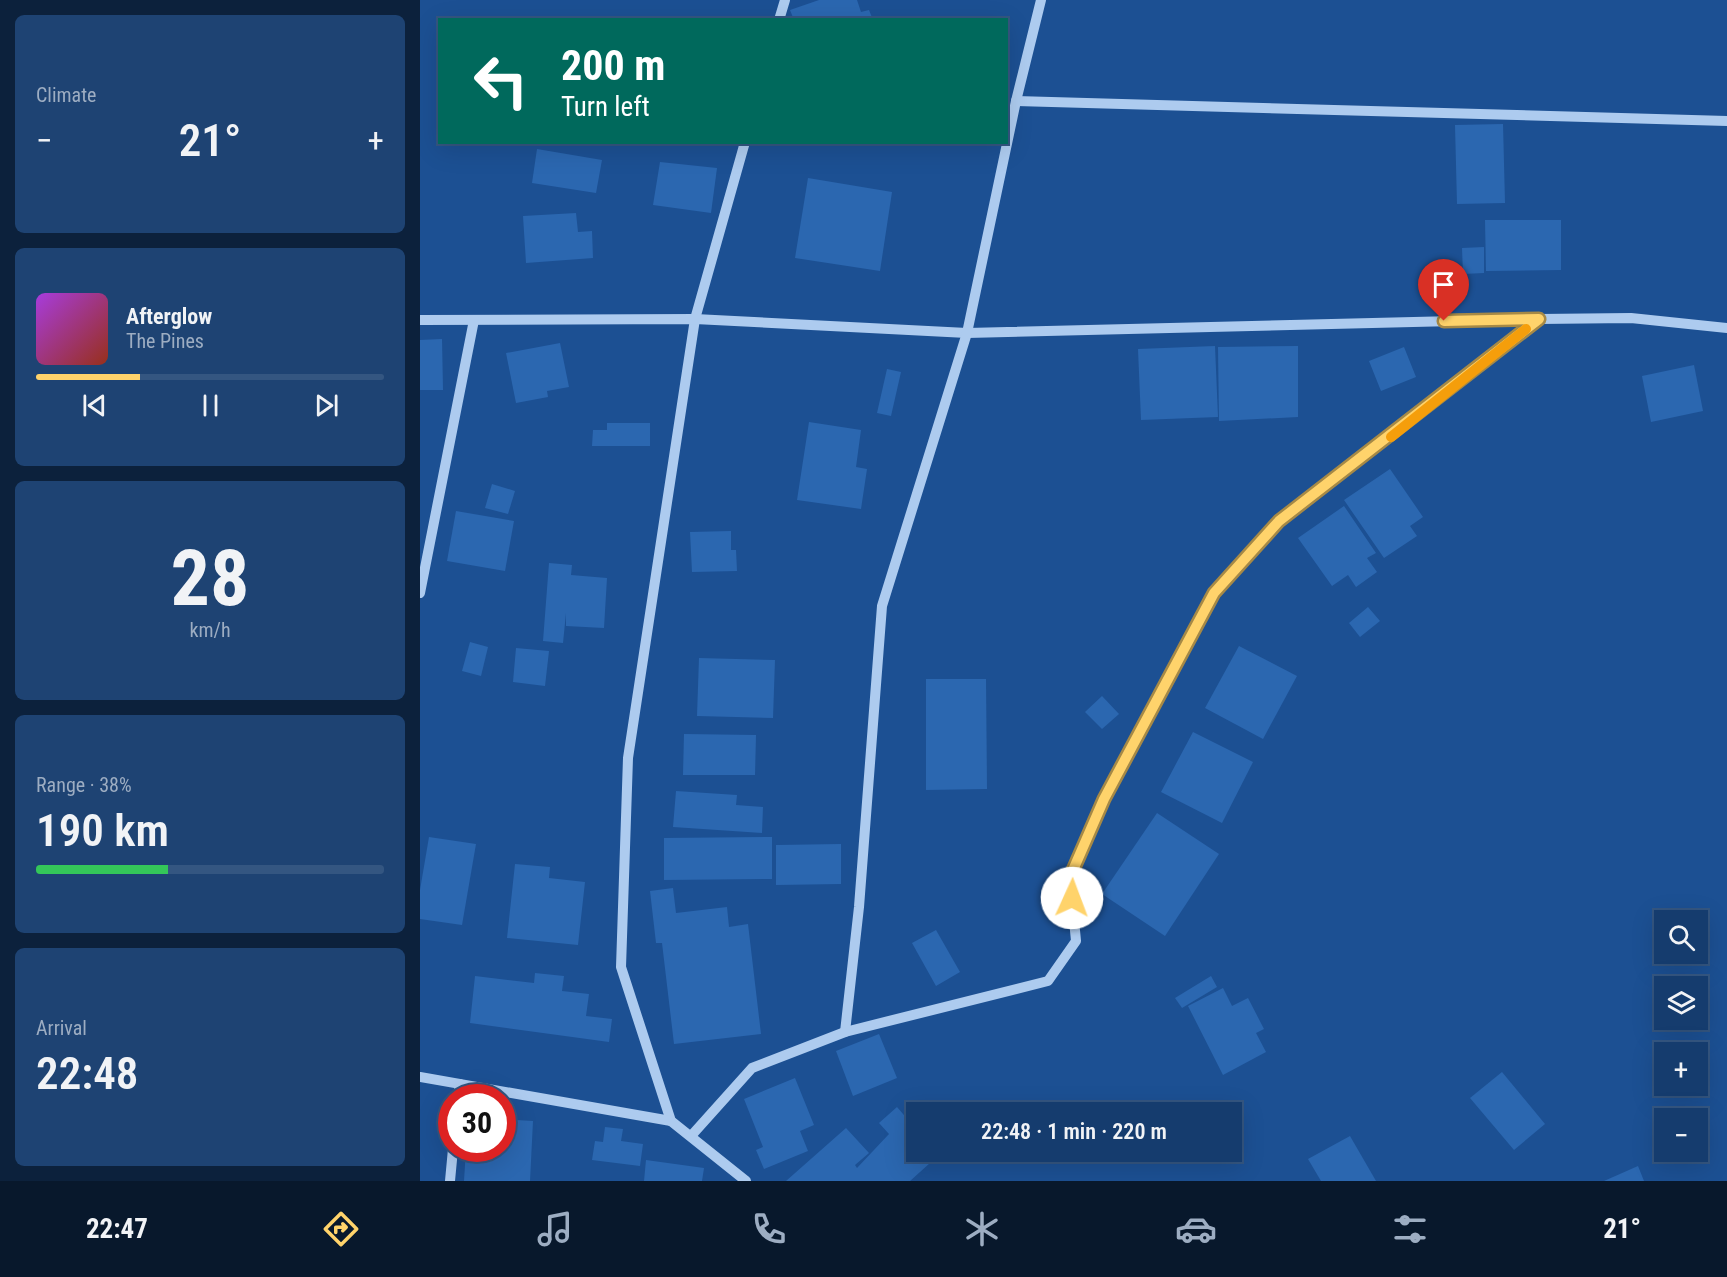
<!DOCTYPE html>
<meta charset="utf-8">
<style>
:root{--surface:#153c6e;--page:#1e4373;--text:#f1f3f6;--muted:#9dadc2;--line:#345681;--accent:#ffd36b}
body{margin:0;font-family:"Roboto Condensed",sans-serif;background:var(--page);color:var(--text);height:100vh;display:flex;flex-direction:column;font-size:22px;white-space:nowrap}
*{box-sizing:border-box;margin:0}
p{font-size:20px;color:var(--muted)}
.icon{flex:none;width:33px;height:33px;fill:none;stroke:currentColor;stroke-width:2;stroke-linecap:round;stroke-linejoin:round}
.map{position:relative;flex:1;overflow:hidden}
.drawer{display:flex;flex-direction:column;gap:15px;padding:15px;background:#0c213c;width:420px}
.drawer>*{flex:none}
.banner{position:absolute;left:18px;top:18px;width:570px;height:126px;border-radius:0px;box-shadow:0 6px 24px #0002,0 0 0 2px var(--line);background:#00695c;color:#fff;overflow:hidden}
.fabs{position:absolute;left:1234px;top:910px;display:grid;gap:12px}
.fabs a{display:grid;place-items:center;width:54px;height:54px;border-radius:0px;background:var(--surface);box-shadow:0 6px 24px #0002,0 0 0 2px var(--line);font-size:30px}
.speed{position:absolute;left:18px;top:1084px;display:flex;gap:12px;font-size:30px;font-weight:700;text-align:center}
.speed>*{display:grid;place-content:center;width:78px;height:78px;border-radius:50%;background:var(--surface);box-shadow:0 6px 24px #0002,0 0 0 2px var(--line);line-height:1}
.speed .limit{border:9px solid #d22;background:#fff;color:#111}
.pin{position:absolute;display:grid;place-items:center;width:51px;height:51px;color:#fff;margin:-62px -26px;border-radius:50% 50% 50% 0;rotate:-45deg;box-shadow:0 0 6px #0007}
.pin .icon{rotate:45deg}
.me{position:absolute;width:66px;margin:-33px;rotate:2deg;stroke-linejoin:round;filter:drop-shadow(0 0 4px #0008)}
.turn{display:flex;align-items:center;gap:21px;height:126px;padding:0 24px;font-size:27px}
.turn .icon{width:78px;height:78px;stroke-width:2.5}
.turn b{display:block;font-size:42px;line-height:51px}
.big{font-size:45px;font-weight:600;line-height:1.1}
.drawer .widget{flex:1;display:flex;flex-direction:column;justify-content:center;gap:9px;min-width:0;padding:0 21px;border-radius:9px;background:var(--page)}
.drawer .dial{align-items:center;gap:0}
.dial b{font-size:78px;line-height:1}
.song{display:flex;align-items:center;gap:18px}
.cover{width:72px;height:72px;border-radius:9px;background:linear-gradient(135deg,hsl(280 70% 55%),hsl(10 70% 35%))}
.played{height:6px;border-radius:3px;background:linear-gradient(90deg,var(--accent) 30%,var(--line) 30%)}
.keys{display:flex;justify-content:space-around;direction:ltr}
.heat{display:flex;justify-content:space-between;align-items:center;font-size:33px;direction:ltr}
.charge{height:9px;border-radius:4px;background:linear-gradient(90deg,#34c759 38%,var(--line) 0)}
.trip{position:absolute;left:486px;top:1102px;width:336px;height:60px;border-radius:0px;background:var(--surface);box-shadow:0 6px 24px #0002,0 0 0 2px var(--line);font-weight:600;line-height:60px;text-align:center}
.menu{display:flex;height:96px;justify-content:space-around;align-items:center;background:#08182c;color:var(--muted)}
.menu .icon{width:42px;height:42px}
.menu .on{color:var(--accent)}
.menu b{font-size:27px;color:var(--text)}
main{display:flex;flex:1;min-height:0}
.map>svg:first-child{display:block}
</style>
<main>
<section class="drawer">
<div class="widget"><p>Climate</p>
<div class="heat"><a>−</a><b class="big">21°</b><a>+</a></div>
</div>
<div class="widget">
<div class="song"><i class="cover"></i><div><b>Afterglow</b><p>The Pines</p></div></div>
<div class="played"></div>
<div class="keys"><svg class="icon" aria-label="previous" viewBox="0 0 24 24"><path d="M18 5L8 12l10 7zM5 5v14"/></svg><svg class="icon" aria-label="pause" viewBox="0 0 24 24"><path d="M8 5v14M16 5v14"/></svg><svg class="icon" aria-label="next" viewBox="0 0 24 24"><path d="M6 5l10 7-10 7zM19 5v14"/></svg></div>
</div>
<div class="widget dial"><b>28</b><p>km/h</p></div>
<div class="widget"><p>Range · 38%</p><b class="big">190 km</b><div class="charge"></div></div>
<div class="widget"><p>Arrival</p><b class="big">22:48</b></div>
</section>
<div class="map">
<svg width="1307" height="1181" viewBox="0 0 1307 1181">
<rect width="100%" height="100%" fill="#1c5093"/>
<g fill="#2b67b0">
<path d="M 399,0 L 437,0 L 441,12 L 449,10 L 453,20 L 374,20 L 370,10 Z"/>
<path d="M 1083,124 L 1085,203 L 1037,204 L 1035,125 Z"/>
<path d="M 117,149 L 182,160 L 176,193 L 112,183 Z"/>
<path d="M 240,162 L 297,168 L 291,213 L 233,205 Z"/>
<path d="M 388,178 L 472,192 L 460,271 L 375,258 Z"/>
<path d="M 156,213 L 158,232 L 172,231 L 173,258 L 106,263 L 103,216 Z"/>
<path d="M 1065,220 L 1141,220 L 1141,270 L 1066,271 Z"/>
<path d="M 1064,247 L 1064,273 L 1043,274 L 1042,248 Z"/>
<path d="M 22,339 L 23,390 L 0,390 L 0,340 Z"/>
<path d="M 140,343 L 149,387 L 127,391 L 128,397 L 96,403 L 86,353 Z"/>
<path d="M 795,346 L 798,417 L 721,420 L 718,349 Z"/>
<path d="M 878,346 L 878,417 L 799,421 L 798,347 Z"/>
<path d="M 984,347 L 996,377 L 961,391 L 949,361 Z"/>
<path d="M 1274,365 L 1283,411 L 1231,422 L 1222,376 Z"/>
<path d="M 467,369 L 481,372 L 471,416 L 457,413 Z"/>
<path d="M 389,422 L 441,430 L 436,467 L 447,469 L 441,509 L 377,500 Z"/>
<path d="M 187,423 L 230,423 L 230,446 L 172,446 L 173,430 L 187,430 Z"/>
<path d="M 970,469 L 1003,517 L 990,526 L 997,536 L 964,558 L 924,500 Z"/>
<path d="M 72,484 L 95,491 L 88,514 L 65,508 Z"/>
<path d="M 924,506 L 956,553 L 947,558 L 957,572 L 936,587 L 928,575 L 912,586 L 878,538 Z"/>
<path d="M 36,511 L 94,521 L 85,571 L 27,561 Z"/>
<path d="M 311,531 L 311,550 L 316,550 L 317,571 L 272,572 L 270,532 Z"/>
<path d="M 129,563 L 152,565 L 151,575 L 187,578 L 184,628 L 146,626 L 146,613 L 143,643 L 123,641 Z"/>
<path d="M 948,607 L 960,621 L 940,637 L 929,623 Z"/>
<path d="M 50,642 L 68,647 L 61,676 L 42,671 Z"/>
<path d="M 819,646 L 877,676 L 843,739 L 785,708 Z"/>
<path d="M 96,648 L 129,651 L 125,686 L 93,682 Z"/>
<path d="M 279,658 L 355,660 L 353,718 L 277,716 Z"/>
<path d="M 506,679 L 566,679 L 567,789 L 506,790 Z"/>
<path d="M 682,696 L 699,714 L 682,729 L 665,712 Z"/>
<path d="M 773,732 L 833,762 L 802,823 L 741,792 Z"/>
<path d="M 264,734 L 336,735 L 335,775 L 263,775 Z"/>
<path d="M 256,791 L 317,795 L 316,805 L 343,807 L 342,833 L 253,827 Z"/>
<path d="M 737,813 L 799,854 L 745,936 L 682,894 Z"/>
<path d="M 9,837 L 56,844 L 42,925 L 0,919 L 0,890 Z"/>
<path d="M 352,837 L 352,879 L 244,880 L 244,838 Z"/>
<path d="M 421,844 L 421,884 L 356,885 L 356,845 Z"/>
<path d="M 95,864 L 130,867 L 129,878 L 165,882 L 158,945 L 87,938 Z"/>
<path d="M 253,888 L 256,913 L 307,907 L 309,927 L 328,924 L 341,1034 L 254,1044 L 242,943 L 236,943 L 230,891 Z"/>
<path d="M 516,930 L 540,972 L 516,986 L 492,943 Z"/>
<path d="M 115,973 L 144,976 L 142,991 L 169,994 L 166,1016 L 192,1019 L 189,1042 L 50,1023 L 55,976 L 114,983 Z"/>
<path d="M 791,976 L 797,987 L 762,1008 L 755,998 Z"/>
<path d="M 803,988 L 812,1006 L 828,998 L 844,1029 L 836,1033 L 846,1052 L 803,1075 L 768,1006 Z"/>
<path d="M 459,1034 L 477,1078 L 433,1096 L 416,1051 Z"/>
<path d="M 1082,1072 L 1125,1124 L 1094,1150 L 1050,1098 Z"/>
<path d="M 375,1078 L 394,1125 L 380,1131 L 388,1151 L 344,1169 L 336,1150 L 343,1147 L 324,1099 Z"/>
<path d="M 477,1107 L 496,1129 L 496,1152 L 518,1152 L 520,1154 L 490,1181 L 366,1181 L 426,1128 L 449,1153 L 435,1165 L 437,1168 L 469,1134 L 459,1123 Z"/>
<path d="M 82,1119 L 113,1121 L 110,1181 L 44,1181 L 46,1149 L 82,1149 Z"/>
<path d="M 185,1127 L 203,1129 L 201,1141 L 223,1144 L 220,1166 L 172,1160 L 175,1141 L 183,1142 Z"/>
<path d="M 930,1136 L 956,1181 L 901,1181 L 888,1159 Z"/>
<path d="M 226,1160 L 284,1168 L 282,1181 L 224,1181 Z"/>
<path d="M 1218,1166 L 1224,1181 L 1184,1181 Z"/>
</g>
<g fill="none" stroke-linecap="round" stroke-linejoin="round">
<g stroke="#adcbef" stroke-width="10">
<path d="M 359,20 L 365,0"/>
<path d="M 596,101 L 1307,121"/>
<path d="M 325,142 L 275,319 L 208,758 L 201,967 L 251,1121 L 326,1181"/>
<path d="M 0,320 L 275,319 L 547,333 L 1119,319 L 1211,318 L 1307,328"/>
<path d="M 0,593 L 54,320"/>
<path d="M 425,1032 L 439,907 L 462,606 L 547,333 L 596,101 L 621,0"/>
<path d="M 0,1077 L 251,1121"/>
<path d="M 38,1098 L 40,1084"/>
<path d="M 271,1136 L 332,1068 L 425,1032 L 628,981 L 656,941 L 650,877 L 684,799 L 794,593 L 859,521 L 1119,319"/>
<path d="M 30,1181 L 33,1149"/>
</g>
</g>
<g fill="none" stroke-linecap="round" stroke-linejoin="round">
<g stroke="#a68946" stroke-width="15">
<path id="route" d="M 652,898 L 650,877 L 684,799 L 794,593 L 859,521 L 1119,319 L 1024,321"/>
</g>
<use href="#route" stroke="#ffd36b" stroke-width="10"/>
<path stroke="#f59e0b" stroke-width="10" d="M 971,437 L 1106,329"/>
</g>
</svg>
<div class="fabs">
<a><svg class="icon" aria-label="search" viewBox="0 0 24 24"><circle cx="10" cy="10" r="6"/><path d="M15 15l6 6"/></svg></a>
<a><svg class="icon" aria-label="layers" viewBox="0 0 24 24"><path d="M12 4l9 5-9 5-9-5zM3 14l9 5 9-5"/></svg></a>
<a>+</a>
<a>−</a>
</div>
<div class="speed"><div class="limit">30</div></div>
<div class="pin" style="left:1024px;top:321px;background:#d93025"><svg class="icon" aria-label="arrive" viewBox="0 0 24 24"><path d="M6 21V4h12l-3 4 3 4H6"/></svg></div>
<svg class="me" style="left:652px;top:898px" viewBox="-20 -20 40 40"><circle r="19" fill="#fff"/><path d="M0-13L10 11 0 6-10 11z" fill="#ffd36b"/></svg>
<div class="trip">22:48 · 1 min · 220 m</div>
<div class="banner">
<div class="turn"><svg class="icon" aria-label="left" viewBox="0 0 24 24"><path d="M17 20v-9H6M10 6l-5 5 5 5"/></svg><div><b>200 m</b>Turn left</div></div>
</div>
</div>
</main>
<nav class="menu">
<b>22:47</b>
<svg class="icon on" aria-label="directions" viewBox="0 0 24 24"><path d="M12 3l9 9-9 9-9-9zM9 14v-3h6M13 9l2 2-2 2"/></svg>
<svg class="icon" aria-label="music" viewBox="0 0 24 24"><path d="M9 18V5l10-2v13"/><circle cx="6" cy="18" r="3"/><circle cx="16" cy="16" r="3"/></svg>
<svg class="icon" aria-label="phone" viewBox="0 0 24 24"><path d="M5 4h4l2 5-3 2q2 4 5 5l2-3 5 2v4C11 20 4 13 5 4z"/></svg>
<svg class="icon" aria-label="climate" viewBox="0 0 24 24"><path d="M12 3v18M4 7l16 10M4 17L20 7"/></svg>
<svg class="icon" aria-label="car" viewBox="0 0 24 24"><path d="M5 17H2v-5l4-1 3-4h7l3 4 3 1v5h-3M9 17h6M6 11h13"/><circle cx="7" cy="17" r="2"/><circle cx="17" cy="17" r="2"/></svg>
<svg class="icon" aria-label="filters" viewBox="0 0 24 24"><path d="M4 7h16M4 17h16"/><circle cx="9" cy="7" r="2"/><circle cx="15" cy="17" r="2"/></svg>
<b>21°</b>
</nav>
